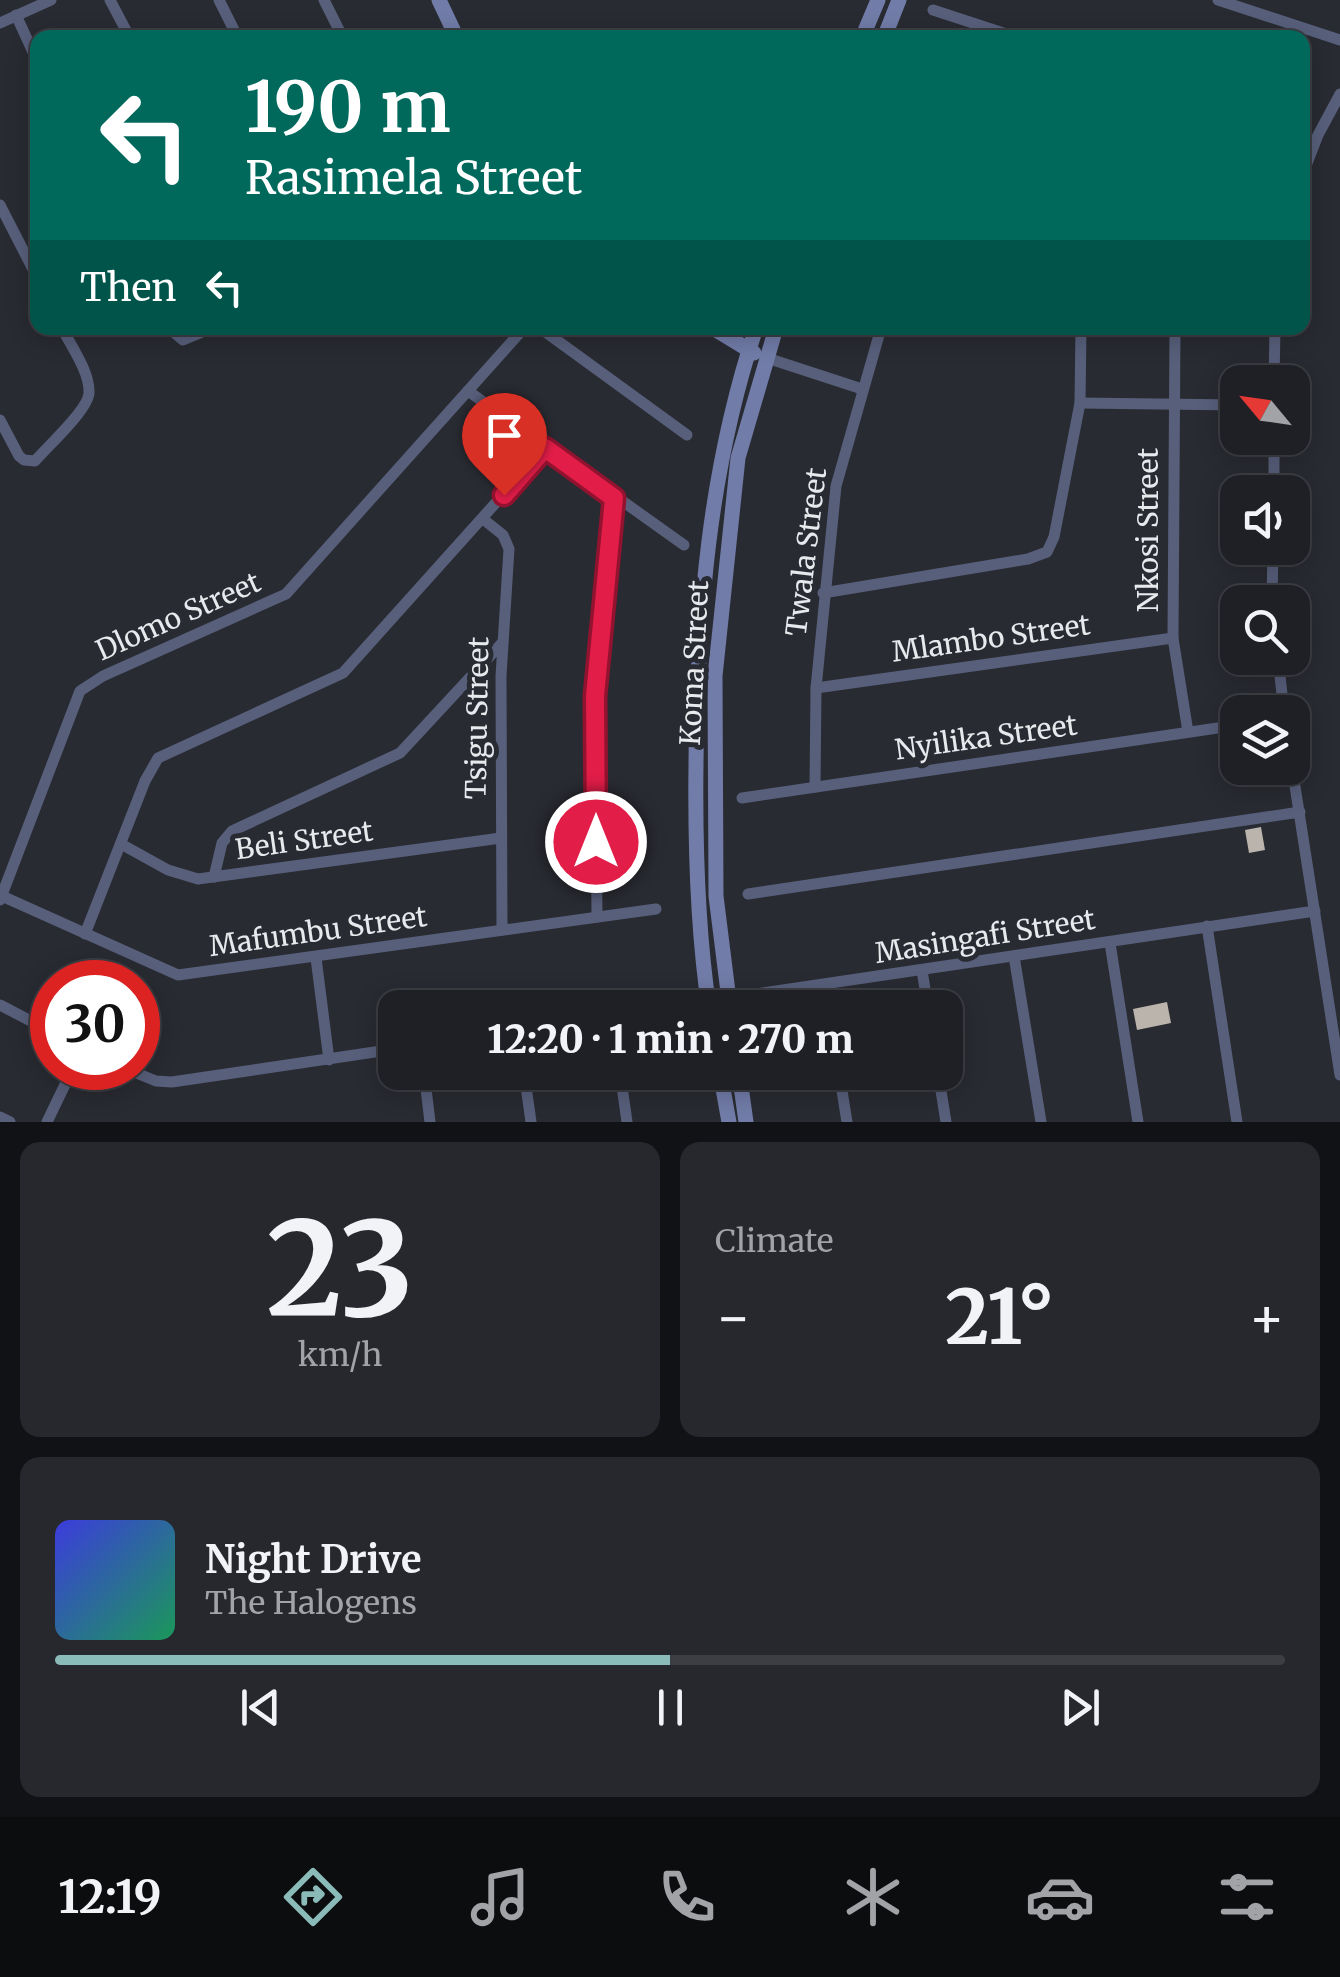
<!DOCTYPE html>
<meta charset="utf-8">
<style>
:root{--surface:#1f2026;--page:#27282e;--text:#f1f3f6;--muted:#a1a3a7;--line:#3c3e43;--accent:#8bbbb9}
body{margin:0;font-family:Merriweather,serif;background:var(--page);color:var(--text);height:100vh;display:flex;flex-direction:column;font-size:38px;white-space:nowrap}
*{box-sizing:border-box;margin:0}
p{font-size:32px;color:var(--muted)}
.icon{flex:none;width:55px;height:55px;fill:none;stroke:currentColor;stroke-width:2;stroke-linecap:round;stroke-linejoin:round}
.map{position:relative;height:1122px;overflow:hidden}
.panel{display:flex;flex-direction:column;gap:20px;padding:20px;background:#111215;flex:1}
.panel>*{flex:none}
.banner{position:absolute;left:30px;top:30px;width:1280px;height:305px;border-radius:20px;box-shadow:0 5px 25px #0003,0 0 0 2px var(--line);background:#00695c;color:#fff;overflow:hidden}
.needle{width:65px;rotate:299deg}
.controls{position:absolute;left:1220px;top:365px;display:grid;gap:20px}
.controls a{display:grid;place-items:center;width:90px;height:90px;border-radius:20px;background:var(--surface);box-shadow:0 5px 25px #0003,0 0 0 2px var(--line);font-size:50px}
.speed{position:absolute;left:30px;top:960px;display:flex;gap:20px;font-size:50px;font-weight:700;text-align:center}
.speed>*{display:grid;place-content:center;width:130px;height:130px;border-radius:50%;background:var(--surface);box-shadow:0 5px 25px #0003,0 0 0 2px var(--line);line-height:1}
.speed .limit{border:15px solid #d22;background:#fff;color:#111}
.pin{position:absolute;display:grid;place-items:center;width:85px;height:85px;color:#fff;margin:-102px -42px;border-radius:50% 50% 50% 0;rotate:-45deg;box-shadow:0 0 10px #0007}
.pin .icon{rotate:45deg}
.me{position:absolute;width:110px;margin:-55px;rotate:0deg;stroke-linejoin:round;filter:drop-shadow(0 0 8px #0008)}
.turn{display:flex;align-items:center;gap:35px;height:210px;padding:0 50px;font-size:45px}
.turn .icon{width:130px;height:130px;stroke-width:2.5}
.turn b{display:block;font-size:70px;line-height:85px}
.then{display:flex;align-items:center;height:95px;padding:0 50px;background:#0003;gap:20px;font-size:38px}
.big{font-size:75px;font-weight:800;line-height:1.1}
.panel .tile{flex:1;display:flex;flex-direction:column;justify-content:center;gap:15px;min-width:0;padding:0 35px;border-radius:20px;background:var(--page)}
.panel .dial{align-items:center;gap:0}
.dial b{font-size:130px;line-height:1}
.song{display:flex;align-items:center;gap:30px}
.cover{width:120px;height:120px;border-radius:15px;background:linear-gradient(135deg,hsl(240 70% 55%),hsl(150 70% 35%))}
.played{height:10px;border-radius:5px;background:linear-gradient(90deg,var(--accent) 50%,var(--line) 50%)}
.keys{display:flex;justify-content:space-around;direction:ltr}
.heat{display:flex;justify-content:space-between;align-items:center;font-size:55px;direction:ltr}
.panel .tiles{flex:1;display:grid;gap:20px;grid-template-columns:1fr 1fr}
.tile:last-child{grid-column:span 2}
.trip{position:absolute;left:378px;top:990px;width:585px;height:100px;border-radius:20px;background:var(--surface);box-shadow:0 5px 25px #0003,0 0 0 2px var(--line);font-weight:800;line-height:100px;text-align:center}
.dock{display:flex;height:160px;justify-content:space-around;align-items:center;background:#0c0d0f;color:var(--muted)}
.dock .icon{width:70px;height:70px}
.dock .active{color:var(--accent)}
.dock b{font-size:45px;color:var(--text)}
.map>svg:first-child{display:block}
</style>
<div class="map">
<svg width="1340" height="1122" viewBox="0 0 1340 1122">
<rect width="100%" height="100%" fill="#292b32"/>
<g fill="#bbb4ad">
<path d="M 1261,827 L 1265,850 L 1249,853 L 1245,830 Z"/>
<path d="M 1167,1002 L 1171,1023 L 1137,1030 L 1133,1009 Z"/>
</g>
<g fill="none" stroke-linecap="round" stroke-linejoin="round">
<g stroke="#585f7b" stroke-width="11">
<path d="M 110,0 L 130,38"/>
<path d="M 219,0 L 238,38"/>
<path d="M 324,0 L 343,38"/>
<path d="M 1218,0 L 1340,40"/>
<path d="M 933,10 L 1019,38"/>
<path d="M 16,15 L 38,63"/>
<path d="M 0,23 L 51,0"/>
<path d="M 1302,176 L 1318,135 L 1340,94"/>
<path d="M 0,205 L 38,279"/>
<path d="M 169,328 L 183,340 L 212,328"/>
<path d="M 540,328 L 687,435"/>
<path d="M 1175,328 L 1173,638 L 1188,732"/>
<path d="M 767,358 L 862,389"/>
<path d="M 1274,382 L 1275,328"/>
<path d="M 468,391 L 684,545"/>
<path d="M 1080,403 L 1238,405"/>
<path d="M 0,420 L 19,456 L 24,460 L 35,461 C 47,447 88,410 89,393 C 90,372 71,346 62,328"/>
<path d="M 1274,438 L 1274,492"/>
<path d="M 483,519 L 503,535 L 509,549 L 501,676 L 502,930"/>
<path d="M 823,593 L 1028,559 L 1047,552 L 1054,537 L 1080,403 L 1081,328"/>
<path d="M 1272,602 L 1273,548"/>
<path d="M 1278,658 L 1284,712"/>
<path d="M 816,688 L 1173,638"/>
<path d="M 1292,767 L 1340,1075"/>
<path d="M 815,787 L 816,688 L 836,486 L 881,328"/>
<path d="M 742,798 L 1238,725"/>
<path d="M 121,844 L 168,870 L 198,879 L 501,838"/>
<path d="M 214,877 L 222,843 L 232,831 L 400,753 L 502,643"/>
<path d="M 748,894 L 1300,812"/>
<path d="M 2,896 L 178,975 L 656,909"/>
<path d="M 0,900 L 80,691 L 103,676 L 286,594 L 524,328"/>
<path d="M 597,917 L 595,696 L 614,497"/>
<path d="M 1207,926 L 1237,1122"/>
<path d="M 85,934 L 145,781 L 158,758 L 343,673 L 545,448"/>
<path d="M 1110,943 L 1138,1122"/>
<path d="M 1014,956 L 1041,1122"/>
<path d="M 316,958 L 329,1060"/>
<path d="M 922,970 L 928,1008"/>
<path d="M 825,986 L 828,1008"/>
<path d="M 0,1005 L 52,1032"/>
<path d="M 662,1008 L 1315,911"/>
<path d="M 124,1068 L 156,1081 L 172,1082 L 395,1049"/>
<path d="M 424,1072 L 430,1122"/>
<path d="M 524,1072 L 531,1122"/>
<path d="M 620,1072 L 627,1122"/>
<path d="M 839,1072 L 847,1122"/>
<path d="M 938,1072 L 946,1122"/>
<path d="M 0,1117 L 10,1122"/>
<path d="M 47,1122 L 73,1068"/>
</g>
<g stroke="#717ca8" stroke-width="15">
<path d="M 439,0 L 457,38"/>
<path d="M 862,38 L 878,0"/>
<path d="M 884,38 L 899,0"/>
<path d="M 713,328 L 754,353"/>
<path d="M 709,1008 C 697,927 695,846 696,764 C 697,614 709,470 756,328"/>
<path d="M 730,1008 L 716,896 L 715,676 L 738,458 L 776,328"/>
<path d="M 720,1072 L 729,1122"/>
<path d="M 739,1072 L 746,1122"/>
</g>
</g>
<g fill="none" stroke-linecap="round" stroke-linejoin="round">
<g stroke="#92132f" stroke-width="25">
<path id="route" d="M 504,495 L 545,448 L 614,498 L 595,696 L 596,842"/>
</g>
<use href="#route" stroke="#e11d48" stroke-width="18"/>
</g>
<g text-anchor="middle" stroke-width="10" stroke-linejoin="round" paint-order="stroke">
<g font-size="28" fill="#e7e9ed" stroke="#292b32">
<text transform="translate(1148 530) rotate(-90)" y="10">Nkosi Street</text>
<text transform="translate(806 552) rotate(-83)" y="10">Twala Street</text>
<text transform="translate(178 616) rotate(-24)" y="10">Dlomo Street</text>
<text transform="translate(991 638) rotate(-8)" y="10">Mlambo Street</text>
<text transform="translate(694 663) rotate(-87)" y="10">Koma Street</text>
<text transform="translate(477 718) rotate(-89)" y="10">Tsigu Street</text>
<text transform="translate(986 737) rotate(-8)" y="10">Nyilika Street</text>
<text transform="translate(304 840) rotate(-8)" y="10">Beli Street</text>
<text transform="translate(318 931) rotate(-8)" y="10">Mafumbu Street</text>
<text transform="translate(985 936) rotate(-9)" y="10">Masingafi Street</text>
</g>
</g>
</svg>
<div class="controls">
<a><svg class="needle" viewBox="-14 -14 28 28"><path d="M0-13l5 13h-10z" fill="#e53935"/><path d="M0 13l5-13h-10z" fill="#a1a3a7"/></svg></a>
<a><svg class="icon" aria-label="sound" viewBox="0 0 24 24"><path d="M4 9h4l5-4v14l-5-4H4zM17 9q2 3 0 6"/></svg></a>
<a><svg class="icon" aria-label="search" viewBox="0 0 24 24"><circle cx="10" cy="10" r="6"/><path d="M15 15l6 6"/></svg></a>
<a><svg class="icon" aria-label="layers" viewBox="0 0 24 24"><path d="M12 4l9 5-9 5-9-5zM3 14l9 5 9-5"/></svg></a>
</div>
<div class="speed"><div class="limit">30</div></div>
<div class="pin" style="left:504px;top:495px;background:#d93025"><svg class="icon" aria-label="arrive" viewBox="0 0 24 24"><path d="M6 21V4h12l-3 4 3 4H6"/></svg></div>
<svg class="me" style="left:596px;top:842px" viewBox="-20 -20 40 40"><circle r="17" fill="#e11d48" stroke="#fff" stroke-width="3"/><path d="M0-11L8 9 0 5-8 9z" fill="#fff"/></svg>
<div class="trip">12:20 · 1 min · 270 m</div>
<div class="banner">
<div class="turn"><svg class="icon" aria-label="left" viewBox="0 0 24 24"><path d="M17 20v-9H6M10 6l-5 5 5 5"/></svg><div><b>190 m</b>Rasimela Street</div></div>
<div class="then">Then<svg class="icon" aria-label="left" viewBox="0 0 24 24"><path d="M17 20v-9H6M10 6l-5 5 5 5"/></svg></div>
</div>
</div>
<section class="panel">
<div class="tiles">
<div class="tile dial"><b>23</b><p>km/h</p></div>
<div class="tile"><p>Climate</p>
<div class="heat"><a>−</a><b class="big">21°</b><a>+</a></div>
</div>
<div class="tile">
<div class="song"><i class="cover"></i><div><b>Night Drive</b><p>The Halogens</p></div></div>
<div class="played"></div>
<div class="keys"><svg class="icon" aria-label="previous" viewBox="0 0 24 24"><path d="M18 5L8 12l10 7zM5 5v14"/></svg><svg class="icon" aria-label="pause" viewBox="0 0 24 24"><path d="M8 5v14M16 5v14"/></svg><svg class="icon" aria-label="next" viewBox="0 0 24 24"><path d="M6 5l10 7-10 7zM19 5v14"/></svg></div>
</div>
</div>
</section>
<nav class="dock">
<b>12:19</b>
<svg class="icon active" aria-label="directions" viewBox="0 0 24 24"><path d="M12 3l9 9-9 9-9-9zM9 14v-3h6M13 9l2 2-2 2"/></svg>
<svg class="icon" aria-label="music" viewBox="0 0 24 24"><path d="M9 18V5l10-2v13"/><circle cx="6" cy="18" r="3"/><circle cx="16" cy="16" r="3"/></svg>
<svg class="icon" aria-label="phone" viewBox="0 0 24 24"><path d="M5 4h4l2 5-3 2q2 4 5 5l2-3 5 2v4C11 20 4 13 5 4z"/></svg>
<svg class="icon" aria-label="climate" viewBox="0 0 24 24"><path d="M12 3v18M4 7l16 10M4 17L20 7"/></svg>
<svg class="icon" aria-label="car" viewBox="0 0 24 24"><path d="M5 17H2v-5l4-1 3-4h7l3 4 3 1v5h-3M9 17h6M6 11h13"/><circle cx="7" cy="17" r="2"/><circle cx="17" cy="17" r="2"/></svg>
<svg class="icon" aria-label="filters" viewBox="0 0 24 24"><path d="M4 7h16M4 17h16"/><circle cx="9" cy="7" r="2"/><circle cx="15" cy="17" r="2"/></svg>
</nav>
